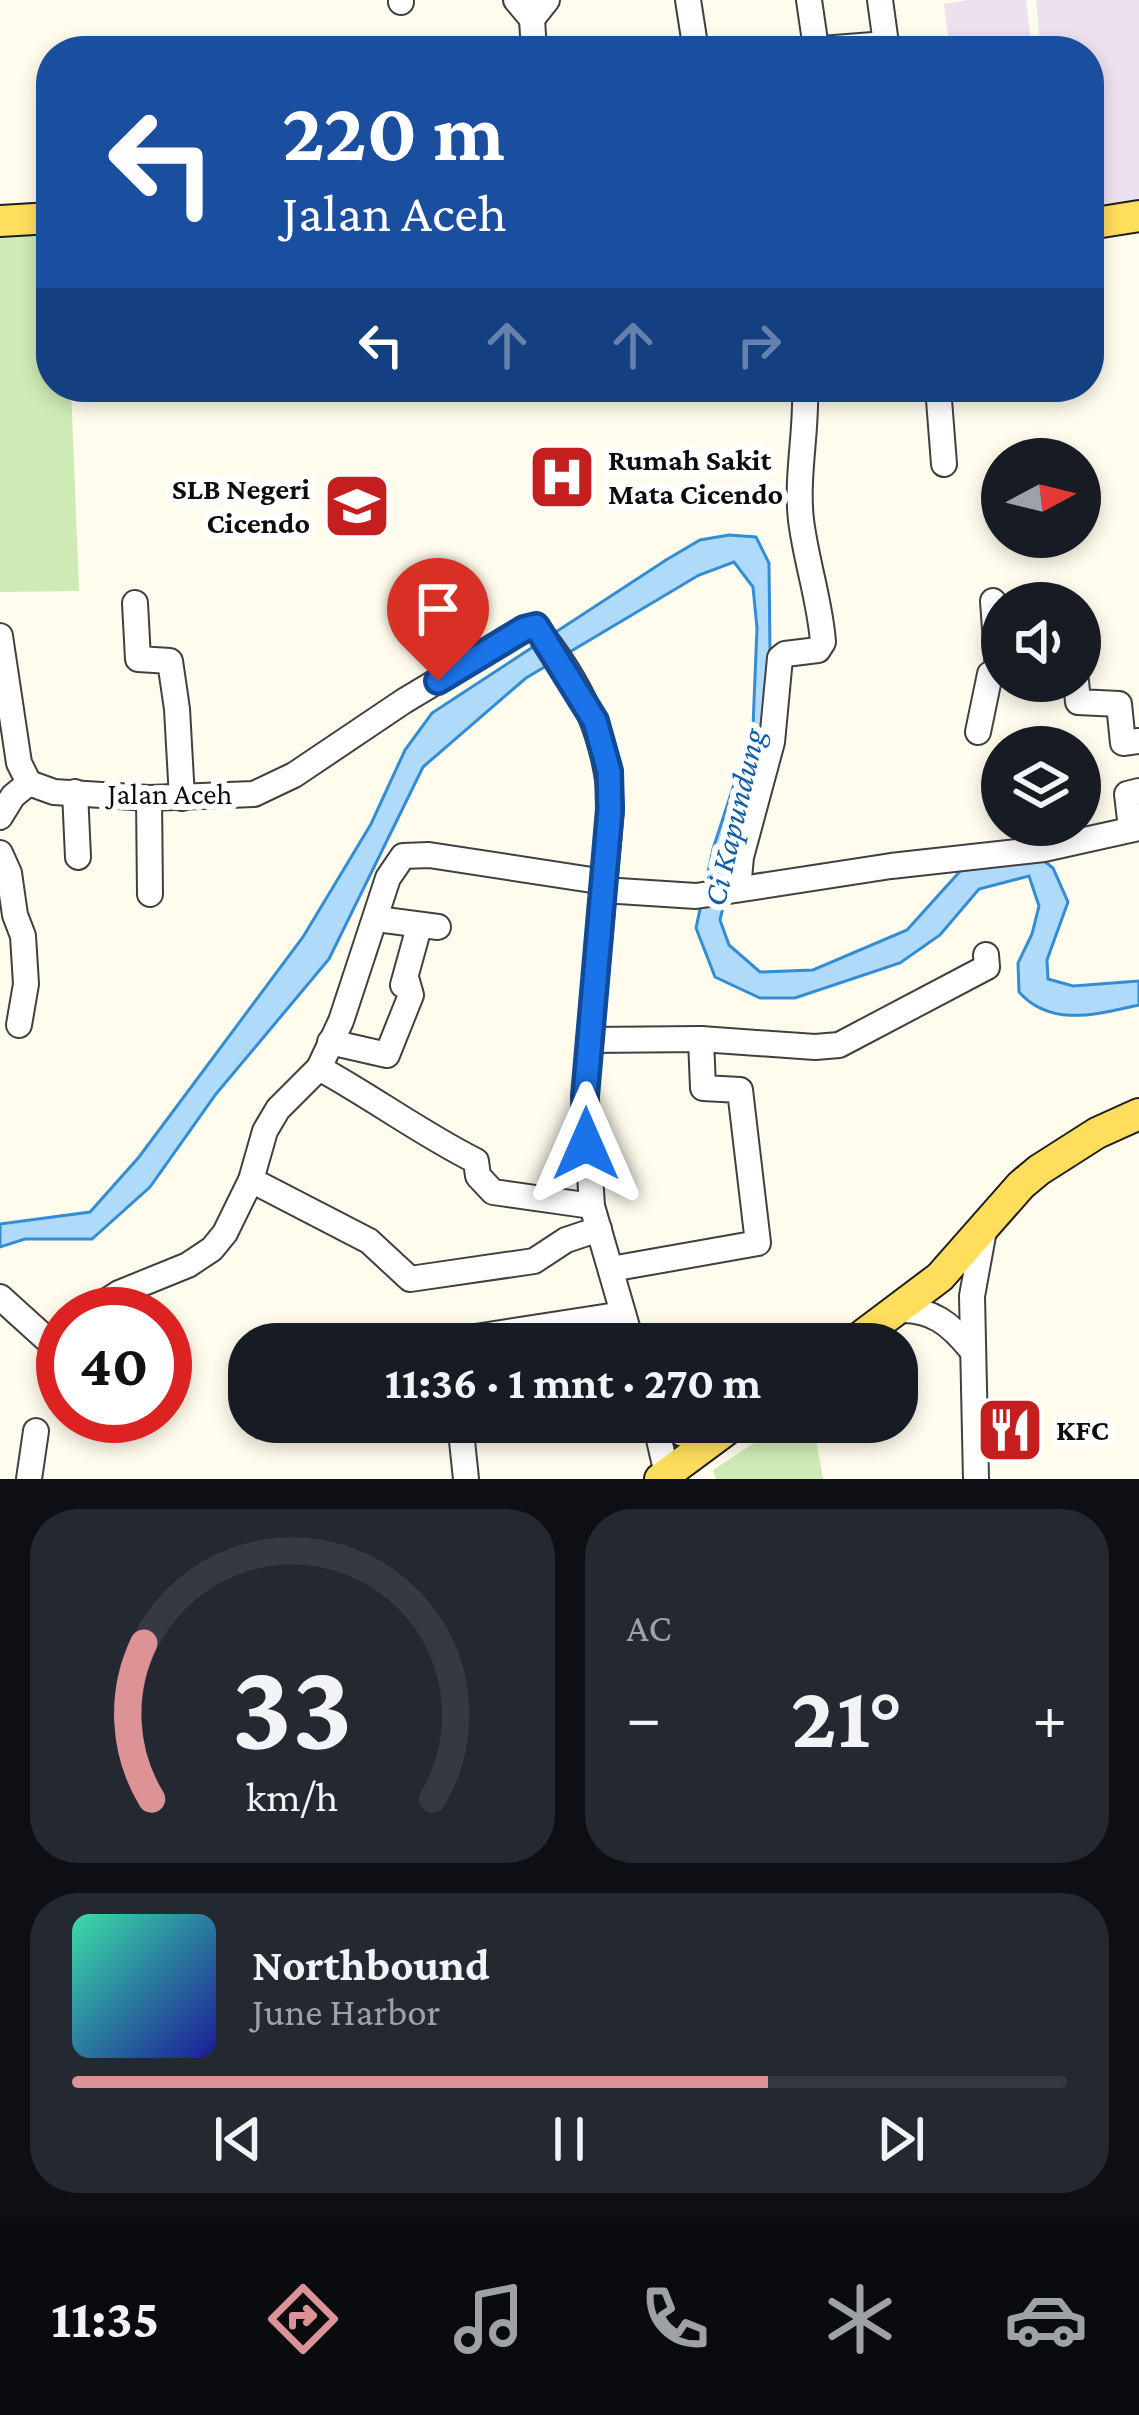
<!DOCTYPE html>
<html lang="id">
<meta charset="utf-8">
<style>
:root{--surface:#171b24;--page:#242831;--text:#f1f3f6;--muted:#9ea1a6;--line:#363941;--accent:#dd9395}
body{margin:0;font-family:"Crimson Pro",serif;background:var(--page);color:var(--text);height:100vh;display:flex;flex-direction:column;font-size:45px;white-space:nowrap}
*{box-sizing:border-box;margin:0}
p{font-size:39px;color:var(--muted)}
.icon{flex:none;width:66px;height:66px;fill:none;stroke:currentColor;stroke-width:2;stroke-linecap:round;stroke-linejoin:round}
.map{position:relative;height:1479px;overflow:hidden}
.drawer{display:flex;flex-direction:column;gap:30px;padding:30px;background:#0d0f14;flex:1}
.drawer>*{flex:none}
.banner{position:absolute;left:36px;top:36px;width:1068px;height:366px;border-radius:48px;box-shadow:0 6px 18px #0003;background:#1a4fa0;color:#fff;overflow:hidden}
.needle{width:78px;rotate:83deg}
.fabs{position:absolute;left:981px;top:438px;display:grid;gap:24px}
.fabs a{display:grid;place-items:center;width:120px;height:120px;border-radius:50%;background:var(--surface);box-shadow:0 6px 18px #0003;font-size:60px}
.speed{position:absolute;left:36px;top:1287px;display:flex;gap:24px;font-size:60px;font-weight:700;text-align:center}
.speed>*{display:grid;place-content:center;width:156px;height:156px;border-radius:50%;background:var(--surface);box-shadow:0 6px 18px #0003;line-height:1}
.speed .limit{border:18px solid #d22;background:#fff;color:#111}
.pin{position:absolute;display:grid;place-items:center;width:102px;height:102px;color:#fff;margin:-123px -51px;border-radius:50% 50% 50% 0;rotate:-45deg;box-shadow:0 0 12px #0007}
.pin .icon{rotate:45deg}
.me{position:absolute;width:132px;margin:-66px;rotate:0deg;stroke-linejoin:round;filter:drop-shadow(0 0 9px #0008)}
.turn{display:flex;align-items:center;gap:42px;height:252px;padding:0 48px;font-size:54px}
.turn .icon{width:156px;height:156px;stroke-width:2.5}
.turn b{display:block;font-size:84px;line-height:102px}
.lanes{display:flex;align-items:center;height:114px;padding:0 48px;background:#0003;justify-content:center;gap:60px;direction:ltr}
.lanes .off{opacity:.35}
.big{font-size:90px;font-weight:700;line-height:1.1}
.drawer .card{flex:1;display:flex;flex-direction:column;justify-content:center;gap:18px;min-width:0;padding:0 42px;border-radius:48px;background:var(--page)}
.drawer .dial{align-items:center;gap:0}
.dial svg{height:312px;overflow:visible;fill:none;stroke:var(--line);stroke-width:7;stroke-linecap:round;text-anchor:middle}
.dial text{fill:var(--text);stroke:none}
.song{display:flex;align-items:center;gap:36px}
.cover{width:144px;height:144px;border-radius:18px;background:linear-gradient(135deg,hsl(160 70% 55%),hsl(240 70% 35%))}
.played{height:12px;border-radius:6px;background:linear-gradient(90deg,var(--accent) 70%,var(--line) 70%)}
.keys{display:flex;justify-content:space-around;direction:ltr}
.heat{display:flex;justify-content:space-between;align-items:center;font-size:66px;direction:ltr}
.drawer .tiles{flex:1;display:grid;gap:30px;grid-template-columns:1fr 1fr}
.card:last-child{grid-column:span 2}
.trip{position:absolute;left:228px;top:1323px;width:690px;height:120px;border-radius:48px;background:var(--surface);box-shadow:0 6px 18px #0003;font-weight:700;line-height:120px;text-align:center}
.tab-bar{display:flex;height:192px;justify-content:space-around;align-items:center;background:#090b0e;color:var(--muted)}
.tab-bar .icon{width:84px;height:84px}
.tab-bar .current{color:var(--accent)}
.tab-bar b{font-size:54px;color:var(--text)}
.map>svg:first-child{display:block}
</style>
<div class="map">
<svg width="1139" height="1479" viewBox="0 0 1139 1479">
<rect width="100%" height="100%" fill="#fffced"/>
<g fill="#ece1ed">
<path d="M 968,0 L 1026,0 L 1032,51 L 950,51 L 944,4 Z"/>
<path d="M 1036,0 L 1139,0 L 1139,200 L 1089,207 L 1089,51 L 1041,51 Z"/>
</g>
<g fill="#cfebb5">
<path d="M 51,231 L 51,387 L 71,387 L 79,591 L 0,592 L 0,233 Z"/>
<path d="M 786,1422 L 813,1422 L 823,1479 L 716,1479 L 713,1470 Z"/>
</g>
<path fill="#afdaf9" stroke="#338dd4" stroke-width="3" d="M 729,535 L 756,537 L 769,563 L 771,743 L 737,847 L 720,920 L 729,945 L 760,972 L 813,970 L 907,930 L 963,868 L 1038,856 L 1053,868 L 1068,902 L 1047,960 L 1048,979 L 1073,986 L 1139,981 L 1139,1005 C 1097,1014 1051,1028 1019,992 L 1018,963 L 1032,934 L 1039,906 L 1029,876 L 979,889 L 940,935 L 900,963 L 795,998 L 760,998 L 715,977 L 696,928 L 713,849 L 753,726 L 757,628 L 753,587 L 734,562 L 699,575 L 526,678 L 423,767 L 329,959 L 216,1094 L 150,1187 L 92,1239 L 25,1239 L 0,1247 L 0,1224 L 90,1212 L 139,1157 L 303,937 L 371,824 L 405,750 L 432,713 L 666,560 L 700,540 Z"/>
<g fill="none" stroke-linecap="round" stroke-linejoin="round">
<g stroke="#404040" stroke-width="28">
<g id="minor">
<path d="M 516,0 L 532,19"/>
<path d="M 688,0 L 696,51"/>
<path d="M 809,0 L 816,48"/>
<path d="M 880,0 L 887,51"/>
<path d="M 401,2 L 401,0"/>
<path d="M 534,51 L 532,19 L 547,0"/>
<path d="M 796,51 L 886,44"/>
<path d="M 938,387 L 944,464"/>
<path d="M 993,601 L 998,671 L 1002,671"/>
<path d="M 135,603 L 138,659 L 170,661 L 177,709 L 182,798"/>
<path d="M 0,636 L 19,763 L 29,783 L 54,792 L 149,798 L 254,794 L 294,775 L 404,701 L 524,629 L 535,626 C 581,682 607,737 611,809 L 585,1096 L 592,1206 L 632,1344"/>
<path d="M 1076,681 L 1078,702 L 1119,704 L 1123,743 L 1139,741"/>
<path d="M 978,732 L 990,674 L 998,671"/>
<path d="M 75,792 L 78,857"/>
<path d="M 149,798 L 150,894"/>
<path d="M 0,817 L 13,796 L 29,783"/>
<path d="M 1131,828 L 1127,794 L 1139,791"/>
<path d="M 0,853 L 9,873 L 15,915 L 23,936 L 26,984 L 19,1025"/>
<path d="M 738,889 L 741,857 L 772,742 L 780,658 L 785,654 L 818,650 L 823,642 C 820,601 806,561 801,520 C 796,476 807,431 805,387"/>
<path d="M 603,890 L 696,896 L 891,866 L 1044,849 L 1139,828"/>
<path d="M 377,919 L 438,927"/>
<path d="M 403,985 L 419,927"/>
<path d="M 589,1040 L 701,1039 L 815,1047 L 839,1045 L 987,967 L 986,955"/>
<path d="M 330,1042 L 387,1055 L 411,995 L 407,981"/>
<path d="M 319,1068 C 372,1097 422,1134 476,1161 L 478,1176 L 493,1192 L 592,1206"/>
<path d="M 251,1180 L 369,1241 L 410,1279 L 534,1261 L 566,1240 L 599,1229"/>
<path d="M 611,1269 L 758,1243 L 740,1090 L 703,1088 L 701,1039"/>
<path d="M 0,1297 L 63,1354"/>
<path d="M 900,1310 C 932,1309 950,1324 970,1348"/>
<path d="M 87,1314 L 119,1293 L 188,1265 L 212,1249 L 225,1233 L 251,1180 L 265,1131 L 278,1109 L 319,1068 L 341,1021 L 388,878 L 403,856 L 429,855 L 605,882"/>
<path d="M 430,1344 L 623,1314"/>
<path d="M 460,1422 L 466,1479"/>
<path d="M 655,1422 L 667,1474"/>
<path d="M 29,1479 L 36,1431"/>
<path d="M 976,1479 L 972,1296 L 984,1230"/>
</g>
</g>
<g stroke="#1e1e1e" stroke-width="34">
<g id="major">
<path d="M 0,221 L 51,218"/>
<path d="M 1089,224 L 1139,216"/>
<path d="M 851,1344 L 940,1277 L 1021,1185 L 1039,1170 L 1097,1133 L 1139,1114"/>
<path d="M 667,1422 L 683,1431 L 720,1434"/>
<path d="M 660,1479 L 737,1422"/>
</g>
</g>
<use href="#minor" stroke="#fff" stroke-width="24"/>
<use href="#major" stroke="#ffde5d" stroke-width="30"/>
</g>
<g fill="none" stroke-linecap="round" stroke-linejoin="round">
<g stroke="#114b97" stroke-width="30">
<path id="route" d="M 438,681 L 524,629 L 536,626 L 595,721 L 609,771 L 610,809 L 585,1096 L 586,1144"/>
</g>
<use href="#route" stroke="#1a73e8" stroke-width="21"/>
</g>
<defs>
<g id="hospital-square" transform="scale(3.45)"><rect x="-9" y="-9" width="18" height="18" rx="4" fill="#c41e1f" stroke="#fff"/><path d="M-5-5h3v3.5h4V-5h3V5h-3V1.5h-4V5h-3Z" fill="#fff"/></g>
<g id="school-square" transform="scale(3.45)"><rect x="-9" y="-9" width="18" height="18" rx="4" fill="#c41e1f" stroke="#fff"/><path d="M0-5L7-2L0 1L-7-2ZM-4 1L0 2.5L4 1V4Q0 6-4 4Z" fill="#fff"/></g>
<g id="restaurant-square" transform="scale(3.45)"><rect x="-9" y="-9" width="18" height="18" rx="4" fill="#c41e1f" stroke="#fff"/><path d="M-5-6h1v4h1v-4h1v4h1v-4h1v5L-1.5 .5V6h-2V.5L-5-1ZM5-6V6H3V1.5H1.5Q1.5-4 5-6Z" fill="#fff"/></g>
</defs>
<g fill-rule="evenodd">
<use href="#hospital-square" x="562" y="477"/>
<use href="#school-square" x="357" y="506"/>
<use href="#restaurant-square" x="1010" y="1430"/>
</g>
<g text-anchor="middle" stroke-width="12" stroke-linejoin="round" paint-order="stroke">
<g font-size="30" font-weight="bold" fill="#0d0d0d" stroke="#fff" text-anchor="start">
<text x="608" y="470">Rumah Sakit<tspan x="608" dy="34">Mata Cicendo</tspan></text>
<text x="310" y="499" text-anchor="end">SLB Negeri<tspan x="310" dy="34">Cicendo</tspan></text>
<text x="1056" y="1440">KFC</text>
</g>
<g font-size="30" fill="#0d0d0d" stroke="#fff">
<text x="170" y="804">Jalan Aceh</text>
</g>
<g font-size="33" font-style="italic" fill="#105ea5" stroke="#fff">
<text transform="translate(733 817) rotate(-77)" y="12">Ci Kapundung</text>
</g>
</g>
</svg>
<div class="fabs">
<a><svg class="needle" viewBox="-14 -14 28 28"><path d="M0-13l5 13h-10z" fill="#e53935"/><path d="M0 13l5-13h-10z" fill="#9ea1a6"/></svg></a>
<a><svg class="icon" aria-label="sound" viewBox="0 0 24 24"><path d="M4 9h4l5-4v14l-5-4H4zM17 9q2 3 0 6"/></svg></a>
<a><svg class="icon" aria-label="layers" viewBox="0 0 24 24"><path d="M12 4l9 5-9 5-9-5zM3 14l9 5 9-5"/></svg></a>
</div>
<div class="speed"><div class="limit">40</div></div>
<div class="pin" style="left:438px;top:681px;background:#d93025"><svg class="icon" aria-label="arrive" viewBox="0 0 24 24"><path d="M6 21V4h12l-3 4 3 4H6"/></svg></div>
<svg class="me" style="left:586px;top:1144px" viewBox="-20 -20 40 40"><path d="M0-17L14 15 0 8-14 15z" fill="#1a73e8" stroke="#fff" stroke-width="4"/></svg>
<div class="trip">11:36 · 1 mnt · 270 m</div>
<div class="banner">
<div class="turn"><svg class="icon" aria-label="left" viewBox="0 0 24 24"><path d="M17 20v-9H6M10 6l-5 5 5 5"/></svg><div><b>220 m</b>Jalan Aceh</div></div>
<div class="lanes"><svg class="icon" aria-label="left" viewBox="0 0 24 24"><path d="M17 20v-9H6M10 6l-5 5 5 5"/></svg><svg class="icon off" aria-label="ahead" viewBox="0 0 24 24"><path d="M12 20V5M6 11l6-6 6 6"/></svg><svg class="icon off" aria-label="ahead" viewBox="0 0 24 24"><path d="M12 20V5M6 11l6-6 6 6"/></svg><svg class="icon off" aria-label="right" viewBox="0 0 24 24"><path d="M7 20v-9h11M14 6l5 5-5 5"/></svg></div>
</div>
</div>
<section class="drawer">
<div class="tiles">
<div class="card dial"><svg viewBox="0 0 100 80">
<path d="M14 69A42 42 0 1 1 86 69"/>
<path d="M14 69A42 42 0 0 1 12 29" stroke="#dd9395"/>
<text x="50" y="56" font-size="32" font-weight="700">33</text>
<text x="50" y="72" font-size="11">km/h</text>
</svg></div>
<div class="card"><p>AC</p>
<div class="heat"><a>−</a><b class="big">21°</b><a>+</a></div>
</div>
<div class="card">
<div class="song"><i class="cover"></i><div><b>Northbound</b><p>June Harbor</p></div></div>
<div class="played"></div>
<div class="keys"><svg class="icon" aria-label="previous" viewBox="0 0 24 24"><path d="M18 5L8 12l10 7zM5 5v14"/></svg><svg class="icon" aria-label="pause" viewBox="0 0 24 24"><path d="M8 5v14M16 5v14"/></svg><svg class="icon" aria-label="next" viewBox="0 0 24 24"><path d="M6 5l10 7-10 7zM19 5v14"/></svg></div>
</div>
</div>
</section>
<nav class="tab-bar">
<b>11:35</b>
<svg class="icon current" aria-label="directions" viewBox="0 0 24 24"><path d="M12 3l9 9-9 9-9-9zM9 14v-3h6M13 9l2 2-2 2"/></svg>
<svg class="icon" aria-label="music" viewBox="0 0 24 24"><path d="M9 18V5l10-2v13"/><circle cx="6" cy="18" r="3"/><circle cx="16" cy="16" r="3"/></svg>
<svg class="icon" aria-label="phone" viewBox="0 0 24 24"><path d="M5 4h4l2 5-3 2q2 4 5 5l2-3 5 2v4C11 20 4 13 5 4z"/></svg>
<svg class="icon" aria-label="climate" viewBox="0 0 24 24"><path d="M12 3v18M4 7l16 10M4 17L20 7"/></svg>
<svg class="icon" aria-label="car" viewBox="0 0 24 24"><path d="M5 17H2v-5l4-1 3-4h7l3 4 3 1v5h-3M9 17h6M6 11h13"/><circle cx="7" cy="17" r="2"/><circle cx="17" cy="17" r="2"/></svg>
</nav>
